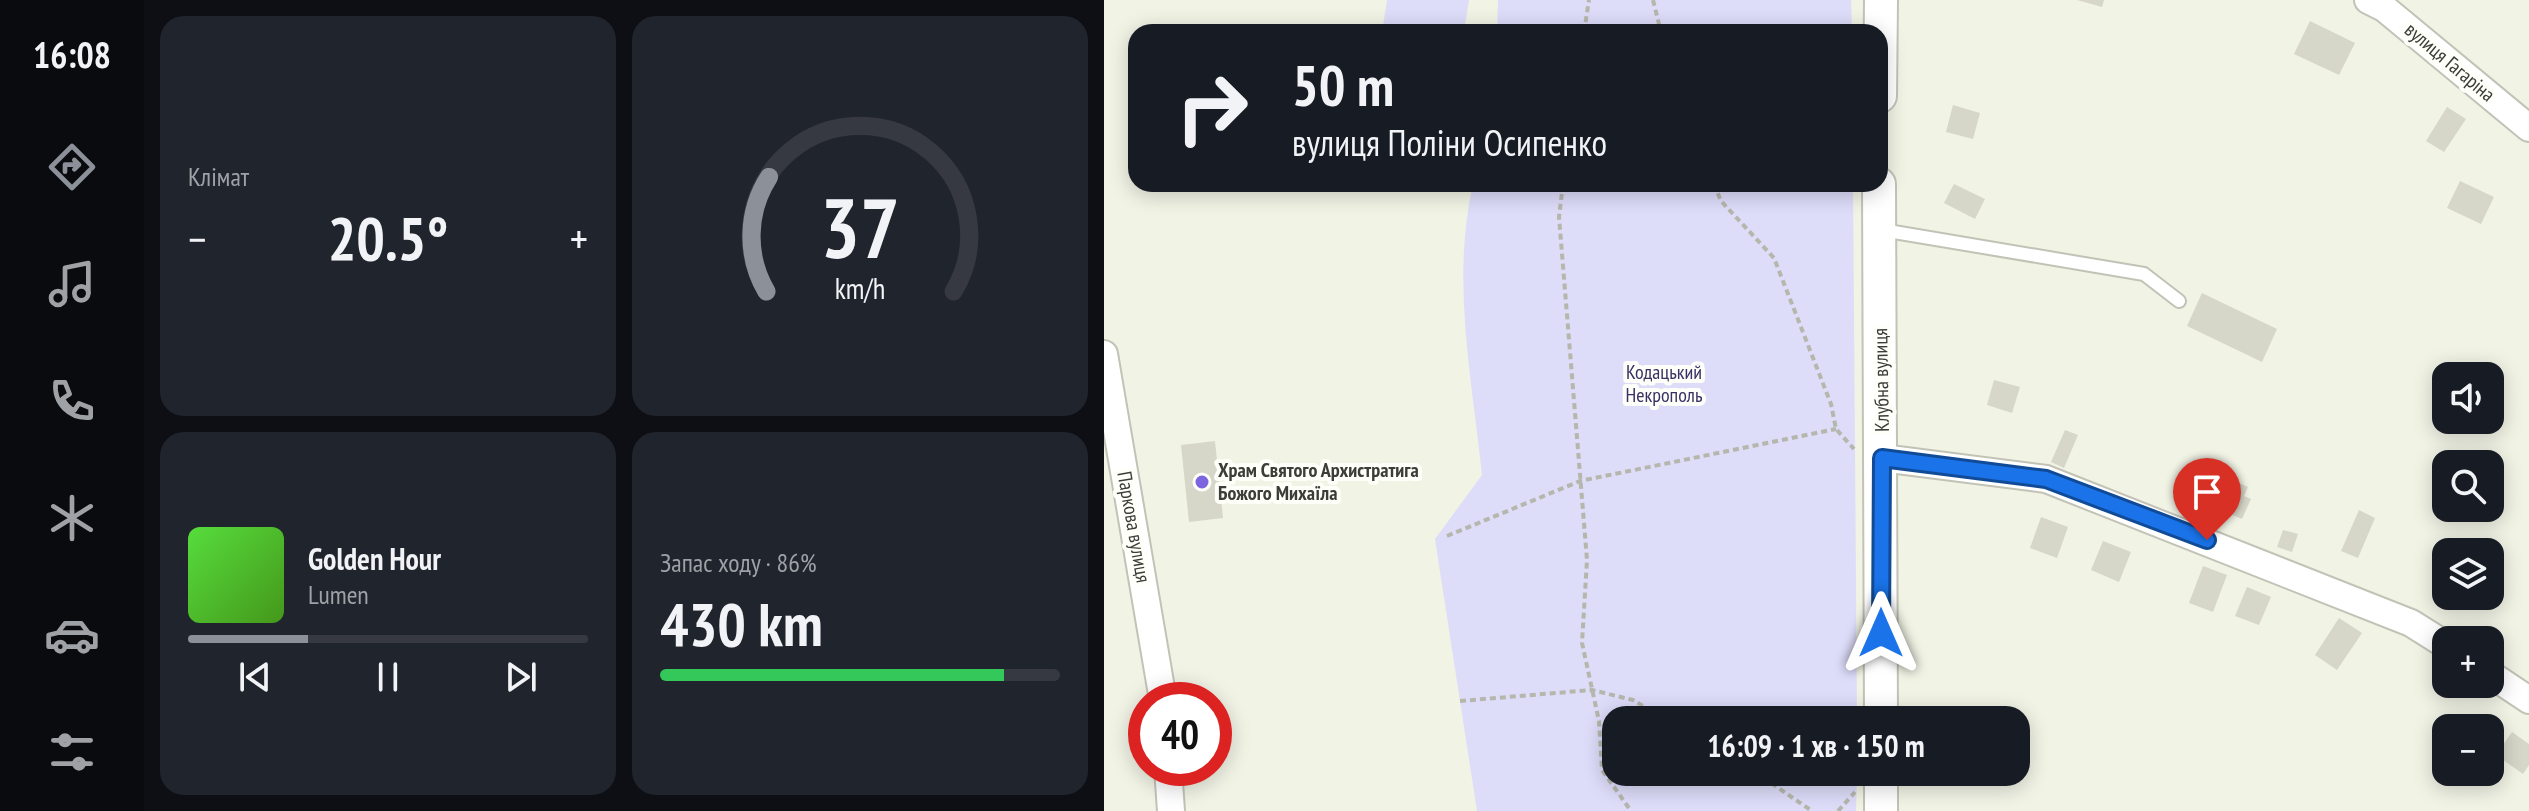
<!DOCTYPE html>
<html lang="uk">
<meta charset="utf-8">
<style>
:root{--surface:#171b24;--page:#20242c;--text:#f1f3f6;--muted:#9ea1a6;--line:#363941;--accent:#8c9099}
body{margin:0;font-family:"PT Sans Narrow",sans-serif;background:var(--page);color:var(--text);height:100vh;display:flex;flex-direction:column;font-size:30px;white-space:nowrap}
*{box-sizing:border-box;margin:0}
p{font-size:26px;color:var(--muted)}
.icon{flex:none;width:44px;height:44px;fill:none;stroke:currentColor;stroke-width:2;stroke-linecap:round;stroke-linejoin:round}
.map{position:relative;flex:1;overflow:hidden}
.details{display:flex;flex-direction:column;gap:16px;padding:16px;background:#0d0f14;width:960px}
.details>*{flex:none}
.banner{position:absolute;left:24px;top:24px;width:760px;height:168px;border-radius:24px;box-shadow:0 4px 20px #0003;background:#171b24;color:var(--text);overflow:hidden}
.tools{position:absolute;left:1328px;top:362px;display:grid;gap:16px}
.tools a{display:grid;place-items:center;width:72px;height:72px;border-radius:16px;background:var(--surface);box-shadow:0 4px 20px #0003;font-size:40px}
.speed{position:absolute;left:24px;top:682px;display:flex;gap:16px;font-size:40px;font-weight:700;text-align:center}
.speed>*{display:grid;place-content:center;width:104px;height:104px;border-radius:50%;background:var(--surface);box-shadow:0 4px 20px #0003;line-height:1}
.speed .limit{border:12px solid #d22;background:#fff;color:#111}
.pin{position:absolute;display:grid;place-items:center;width:68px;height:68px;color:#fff;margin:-82px -34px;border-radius:50% 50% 50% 0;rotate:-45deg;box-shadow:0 0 8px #0007}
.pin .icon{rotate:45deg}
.me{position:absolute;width:88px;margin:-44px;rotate:0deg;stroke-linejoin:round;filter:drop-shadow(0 0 6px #0008)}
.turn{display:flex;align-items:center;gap:28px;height:168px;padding:0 32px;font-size:36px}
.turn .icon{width:104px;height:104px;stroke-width:2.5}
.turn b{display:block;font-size:56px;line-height:68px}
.big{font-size:60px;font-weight:600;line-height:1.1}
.details .tile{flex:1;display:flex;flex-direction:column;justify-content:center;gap:12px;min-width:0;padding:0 28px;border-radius:24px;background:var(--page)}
.details .dial{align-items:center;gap:0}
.dial svg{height:208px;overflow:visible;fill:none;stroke:var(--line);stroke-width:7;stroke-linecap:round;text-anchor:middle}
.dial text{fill:var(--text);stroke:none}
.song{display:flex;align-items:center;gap:24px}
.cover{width:96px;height:96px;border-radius:12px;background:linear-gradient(135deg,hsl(110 70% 55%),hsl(100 70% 35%))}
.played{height:8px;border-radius:4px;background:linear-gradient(90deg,var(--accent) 30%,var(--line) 30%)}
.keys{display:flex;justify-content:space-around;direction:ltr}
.heat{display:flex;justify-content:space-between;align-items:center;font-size:44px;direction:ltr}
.charge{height:12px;border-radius:6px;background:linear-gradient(90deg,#34c759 86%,var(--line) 0)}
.details .tiles{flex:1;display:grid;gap:16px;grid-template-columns:repeat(2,1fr)}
.trip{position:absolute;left:498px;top:706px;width:428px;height:80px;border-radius:24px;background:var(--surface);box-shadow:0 4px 20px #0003;font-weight:600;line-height:80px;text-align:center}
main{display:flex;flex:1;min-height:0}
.tabs{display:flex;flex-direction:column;width:144px;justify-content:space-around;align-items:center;background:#090b0e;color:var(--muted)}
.tabs .icon{width:56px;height:56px}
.tabs .selected{color:var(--accent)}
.tabs b{font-size:36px;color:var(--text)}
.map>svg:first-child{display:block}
</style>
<main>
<nav class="tabs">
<b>16:08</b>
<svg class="icon selected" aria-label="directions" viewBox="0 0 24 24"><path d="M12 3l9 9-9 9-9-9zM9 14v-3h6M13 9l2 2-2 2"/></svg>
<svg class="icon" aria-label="music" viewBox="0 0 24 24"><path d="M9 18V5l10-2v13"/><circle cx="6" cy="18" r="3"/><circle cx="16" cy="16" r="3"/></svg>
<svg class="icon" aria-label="phone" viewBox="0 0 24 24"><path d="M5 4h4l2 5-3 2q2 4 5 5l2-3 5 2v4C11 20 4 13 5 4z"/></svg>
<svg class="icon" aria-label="climate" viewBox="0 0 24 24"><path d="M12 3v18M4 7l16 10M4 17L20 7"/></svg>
<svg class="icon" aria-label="car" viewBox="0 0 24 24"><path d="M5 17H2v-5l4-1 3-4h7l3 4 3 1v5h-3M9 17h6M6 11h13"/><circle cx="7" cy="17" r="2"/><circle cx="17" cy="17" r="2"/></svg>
<svg class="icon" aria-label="filters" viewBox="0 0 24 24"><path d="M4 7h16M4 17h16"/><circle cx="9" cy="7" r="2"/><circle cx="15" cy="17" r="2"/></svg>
</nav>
<section class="details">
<div class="tiles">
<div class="tile"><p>Клімат</p>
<div class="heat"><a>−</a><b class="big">20.5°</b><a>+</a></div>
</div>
<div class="tile dial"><svg viewBox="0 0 100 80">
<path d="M14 69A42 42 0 1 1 86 69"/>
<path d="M14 69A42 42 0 0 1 15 25" stroke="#8c9099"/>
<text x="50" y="56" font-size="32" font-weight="700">37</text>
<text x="50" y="72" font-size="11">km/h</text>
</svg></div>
<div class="tile">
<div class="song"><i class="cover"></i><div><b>Golden Hour</b><p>Lumen</p></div></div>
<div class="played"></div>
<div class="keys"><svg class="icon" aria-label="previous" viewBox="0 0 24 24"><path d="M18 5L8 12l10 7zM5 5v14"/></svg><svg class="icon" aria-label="pause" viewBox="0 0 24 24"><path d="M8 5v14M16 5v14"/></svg><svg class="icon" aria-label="next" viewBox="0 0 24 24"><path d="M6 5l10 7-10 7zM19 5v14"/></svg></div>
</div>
<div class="tile"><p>Запас ходу · 86%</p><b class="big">430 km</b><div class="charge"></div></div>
</div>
</section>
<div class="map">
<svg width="1425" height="811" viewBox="0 0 1425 811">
<rect width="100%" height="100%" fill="#f1f3e5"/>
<g fill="#dddcf9">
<path d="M 283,0 L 365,0 L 360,32 L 278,32 Z"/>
<path d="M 394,0 L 747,0 L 748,32 L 393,32 Z"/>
<path d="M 369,184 L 749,184 L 753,720 L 512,720 L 512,772 L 753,772 L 752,811 L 373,811 L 331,539 L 378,475 C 368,379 347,280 369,184 Z"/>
</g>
<g fill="#d6d7c9">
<path d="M 973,0 L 1000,0 L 998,7 Z"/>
<path d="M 1206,21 L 1251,43 L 1235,75 L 1190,54 Z"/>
<path d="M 849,105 L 876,113 L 869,139 L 842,132 Z"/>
<path d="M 1343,107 L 1362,119 L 1340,152 L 1322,141 Z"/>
<path d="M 1356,181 L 1390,197 L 1377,224 L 1343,208 Z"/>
<path d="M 850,184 L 881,199 L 871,219 L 840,203 Z"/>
<path d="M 1098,293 L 1173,329 L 1158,362 L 1083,326 Z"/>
<path d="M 890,380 L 916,387 L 908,413 L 883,405 Z"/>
<path d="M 961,430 L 974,435 L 960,468 L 947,462 Z"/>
<path d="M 111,441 L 119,518 L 85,522 L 77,445 Z"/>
<path d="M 1115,474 L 1144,487 L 1140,496 L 1147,499 L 1138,519 L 1102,504 Z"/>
<path d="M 1255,510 L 1271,518 L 1254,558 L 1237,551 Z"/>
<path d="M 937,517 L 964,527 L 953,558 L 926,548 Z"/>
<path d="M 1179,530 L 1194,534 L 1188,552 L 1173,547 Z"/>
<path d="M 999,541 L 1027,552 L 1015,582 L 987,570 Z"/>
<path d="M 1099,566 L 1123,575 L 1109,612 L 1085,603 Z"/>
<path d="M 1143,587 L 1167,597 L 1155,625 L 1131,616 Z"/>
<path d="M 1235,618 L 1258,633 L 1233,670 L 1211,655 Z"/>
<path d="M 1408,732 L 1425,744 L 1425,765 L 1419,774 L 1392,755 Z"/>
</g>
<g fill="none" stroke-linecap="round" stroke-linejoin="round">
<g stroke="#c2c3b6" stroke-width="16">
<path id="service" d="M 778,230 L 1040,274 L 1075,301"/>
</g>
<g stroke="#c2c3b6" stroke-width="30">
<g id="minor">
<path d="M 1264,0 L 1280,8 L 1425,128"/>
<path d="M 0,354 L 59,700"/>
<path d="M 778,458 L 942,479 L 1307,623 L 1342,645"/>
<path d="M 1386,674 L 1425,700"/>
<path d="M 64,768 L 67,811"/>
</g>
</g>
<g stroke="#c2c3b6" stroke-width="36">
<g id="tertiary">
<path d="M 776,96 L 777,0"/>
<path d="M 775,184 L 777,720"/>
<path d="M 777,772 L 777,811"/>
</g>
</g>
<g stroke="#b5b7ac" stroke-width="4" stroke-dasharray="6 4" stroke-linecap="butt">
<path d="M 549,0 L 557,32"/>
<path d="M 480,32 L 485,0"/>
<path d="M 459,184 L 455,217 L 483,560 L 478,643 L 495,721 L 498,770 L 527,811"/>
<path d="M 610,184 L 617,201 L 670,258 L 727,404 L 732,429 L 750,449"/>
<path d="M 343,536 L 476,481 L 732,429"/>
<path d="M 356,701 L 488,690 L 529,700 L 562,720"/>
<path d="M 651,772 L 708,811"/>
<path d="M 734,811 L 751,792"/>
</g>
<use href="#service" stroke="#fff" stroke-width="12"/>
<use href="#minor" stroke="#fff" stroke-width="26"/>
<use href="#tertiary" stroke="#fff" stroke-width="32"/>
</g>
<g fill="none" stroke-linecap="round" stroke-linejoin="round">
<g stroke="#114b97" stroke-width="20">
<path id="route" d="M 777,633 L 778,458 L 942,479 L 1103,540"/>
</g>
<use href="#route" stroke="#1a73e8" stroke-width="14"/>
</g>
<circle fill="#7d65e0" stroke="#fefff9" stroke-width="3" cx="98" cy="482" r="8"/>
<g text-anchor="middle" stroke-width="8" stroke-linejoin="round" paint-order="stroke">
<g font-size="20" fill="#3c3d38" stroke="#fefff9">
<text transform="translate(1346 62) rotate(40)" y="7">вулиця Гагаріна</text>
<text transform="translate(777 380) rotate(-91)" y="7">Клубна вулиця</text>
<text transform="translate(30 527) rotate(80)" y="7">Паркова вулиця</text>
</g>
<g font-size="20" fill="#393165" stroke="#fefff9">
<text x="560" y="379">Кодацький<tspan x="560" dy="23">Некрополь</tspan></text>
</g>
<g font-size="20" font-weight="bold" fill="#3c3d38" stroke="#fefff9" text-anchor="start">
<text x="114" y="477">Храм Святого Архистратига<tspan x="114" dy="23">Божого Михаїла</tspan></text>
</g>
</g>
</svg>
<div class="tools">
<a><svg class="icon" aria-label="sound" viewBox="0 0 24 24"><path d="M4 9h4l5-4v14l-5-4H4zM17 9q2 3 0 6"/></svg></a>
<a><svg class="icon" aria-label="search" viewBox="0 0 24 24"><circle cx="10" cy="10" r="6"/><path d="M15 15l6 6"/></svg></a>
<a><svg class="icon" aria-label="layers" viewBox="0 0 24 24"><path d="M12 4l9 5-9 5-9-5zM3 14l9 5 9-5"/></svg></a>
<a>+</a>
<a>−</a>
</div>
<div class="speed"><div class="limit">40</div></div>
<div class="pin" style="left:1103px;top:540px;background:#d93025"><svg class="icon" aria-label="arrive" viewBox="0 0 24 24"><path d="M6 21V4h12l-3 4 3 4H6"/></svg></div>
<svg class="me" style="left:777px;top:633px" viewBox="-20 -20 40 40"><path d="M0-17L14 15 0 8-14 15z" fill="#1a73e8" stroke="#fff" stroke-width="4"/></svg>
<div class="trip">16:09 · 1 хв · 150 m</div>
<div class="banner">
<div class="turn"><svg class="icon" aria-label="right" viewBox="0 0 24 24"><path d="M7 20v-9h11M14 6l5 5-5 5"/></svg><div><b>50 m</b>вулиця Поліни Осипенко</div></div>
</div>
</div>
</main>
